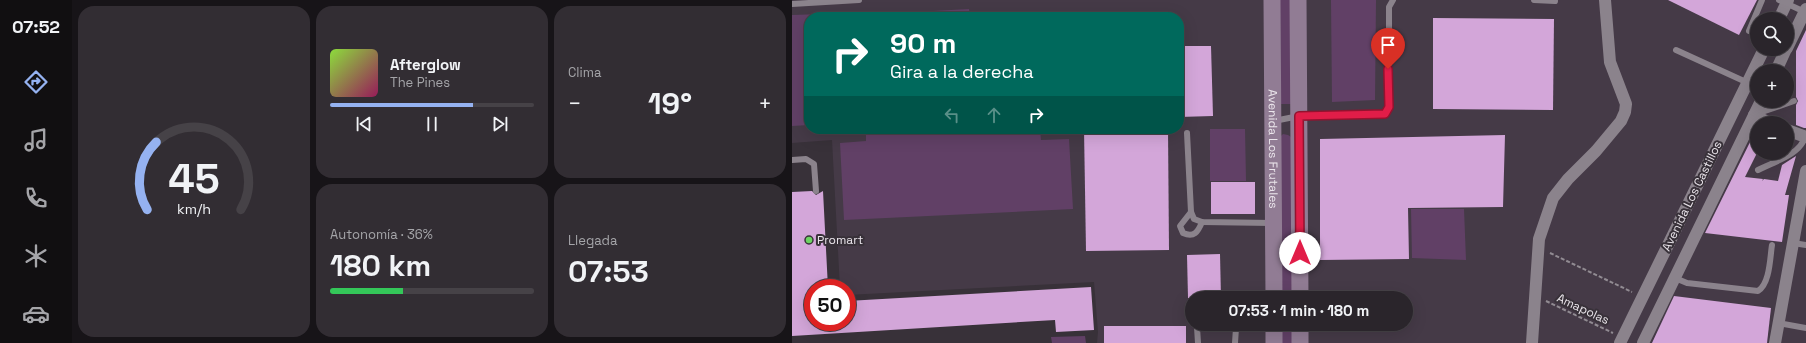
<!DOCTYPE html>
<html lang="es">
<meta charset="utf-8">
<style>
:root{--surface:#2a252b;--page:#322d33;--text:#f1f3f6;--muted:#a5a5a9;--line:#464247;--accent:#95b2f1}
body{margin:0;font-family:"Space Grotesk",sans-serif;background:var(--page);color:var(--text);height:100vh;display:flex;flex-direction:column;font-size:15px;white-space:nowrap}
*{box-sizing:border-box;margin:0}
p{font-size:13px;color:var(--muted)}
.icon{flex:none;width:22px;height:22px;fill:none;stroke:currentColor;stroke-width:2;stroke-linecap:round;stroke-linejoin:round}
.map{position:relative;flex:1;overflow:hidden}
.details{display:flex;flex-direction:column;gap:6px;padding:6px;background:#171418;width:720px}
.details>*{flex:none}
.hud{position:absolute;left:12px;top:12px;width:380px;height:122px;border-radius:16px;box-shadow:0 4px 16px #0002,0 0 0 1px var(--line);background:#00695c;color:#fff;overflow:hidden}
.buttons{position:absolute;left:958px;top:12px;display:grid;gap:8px}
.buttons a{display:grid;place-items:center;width:44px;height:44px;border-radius:50%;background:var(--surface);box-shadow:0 4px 16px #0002,0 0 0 1px var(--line);font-size:20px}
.speed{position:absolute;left:12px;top:279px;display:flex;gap:8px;font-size:20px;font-weight:700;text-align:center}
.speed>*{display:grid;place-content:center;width:52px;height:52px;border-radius:50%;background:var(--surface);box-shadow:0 4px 16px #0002,0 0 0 1px var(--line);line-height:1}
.speed .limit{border:6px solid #d22;background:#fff;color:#111}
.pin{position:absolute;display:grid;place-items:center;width:34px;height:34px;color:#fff;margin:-41px -17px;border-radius:50% 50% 50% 0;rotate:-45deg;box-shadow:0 0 4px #0007}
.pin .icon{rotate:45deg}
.me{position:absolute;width:44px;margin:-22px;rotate:0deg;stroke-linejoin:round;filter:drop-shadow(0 0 3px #0008)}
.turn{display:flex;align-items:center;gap:14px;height:84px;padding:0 20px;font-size:18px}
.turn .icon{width:52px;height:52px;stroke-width:2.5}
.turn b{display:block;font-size:28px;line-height:34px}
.lanes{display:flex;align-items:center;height:38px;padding:0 20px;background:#0003;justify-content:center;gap:20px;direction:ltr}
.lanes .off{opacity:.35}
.big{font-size:30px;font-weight:800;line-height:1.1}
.details .card{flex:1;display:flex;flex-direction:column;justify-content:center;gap:6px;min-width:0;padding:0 14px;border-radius:16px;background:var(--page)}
.details .dial{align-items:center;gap:0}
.dial svg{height:104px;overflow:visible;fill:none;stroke:var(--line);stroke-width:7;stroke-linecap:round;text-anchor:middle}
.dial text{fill:var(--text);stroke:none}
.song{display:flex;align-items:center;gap:12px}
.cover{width:48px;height:48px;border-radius:6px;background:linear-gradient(135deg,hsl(90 70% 55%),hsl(330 70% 35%))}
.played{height:4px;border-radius:2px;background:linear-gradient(90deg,var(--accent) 70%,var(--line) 70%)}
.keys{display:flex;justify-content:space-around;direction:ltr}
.heat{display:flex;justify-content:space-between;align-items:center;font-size:22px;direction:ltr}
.charge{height:6px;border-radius:3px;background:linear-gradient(90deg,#34c759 36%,var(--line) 0)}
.details .tiles{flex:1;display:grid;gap:6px;grid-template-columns:repeat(3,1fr)}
.card:first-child{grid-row:span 2}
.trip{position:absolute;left:393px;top:291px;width:228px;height:40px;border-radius:20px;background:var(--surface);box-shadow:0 4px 16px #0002,0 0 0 1px var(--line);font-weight:800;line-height:40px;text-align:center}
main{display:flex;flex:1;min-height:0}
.tabs{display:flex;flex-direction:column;width:72px;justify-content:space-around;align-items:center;background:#110f11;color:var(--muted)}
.tabs .icon{width:28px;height:28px}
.tabs .active{color:var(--accent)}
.tabs b{font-size:18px;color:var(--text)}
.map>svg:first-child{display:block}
</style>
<main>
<nav class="tabs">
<b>07:52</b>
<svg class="icon active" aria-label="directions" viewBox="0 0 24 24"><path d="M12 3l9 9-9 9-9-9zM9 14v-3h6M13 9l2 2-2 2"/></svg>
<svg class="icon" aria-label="music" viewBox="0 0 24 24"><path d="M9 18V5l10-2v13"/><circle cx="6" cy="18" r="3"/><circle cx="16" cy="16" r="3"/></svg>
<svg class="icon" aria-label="phone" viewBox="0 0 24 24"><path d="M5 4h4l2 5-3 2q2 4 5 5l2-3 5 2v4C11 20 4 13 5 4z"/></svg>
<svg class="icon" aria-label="climate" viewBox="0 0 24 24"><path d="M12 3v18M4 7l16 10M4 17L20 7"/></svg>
<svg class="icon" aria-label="car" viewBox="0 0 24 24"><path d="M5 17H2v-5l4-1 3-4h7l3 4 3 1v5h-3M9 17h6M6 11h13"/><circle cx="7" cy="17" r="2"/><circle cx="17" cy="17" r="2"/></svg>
</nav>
<section class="details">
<div class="tiles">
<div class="card dial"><svg viewBox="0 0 100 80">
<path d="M14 69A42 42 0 1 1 86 69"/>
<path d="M14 69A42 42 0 0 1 21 17" stroke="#95b2f1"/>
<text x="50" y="56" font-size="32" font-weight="700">45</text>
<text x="50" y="72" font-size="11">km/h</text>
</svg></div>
<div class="card">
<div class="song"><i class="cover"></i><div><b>Afterglow</b><p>The Pines</p></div></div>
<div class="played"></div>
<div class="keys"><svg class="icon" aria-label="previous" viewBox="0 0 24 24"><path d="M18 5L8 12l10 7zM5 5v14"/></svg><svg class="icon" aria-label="pause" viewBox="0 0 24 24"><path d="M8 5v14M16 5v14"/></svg><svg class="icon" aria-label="next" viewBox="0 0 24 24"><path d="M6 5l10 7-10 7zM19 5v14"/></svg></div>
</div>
<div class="card"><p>Clima</p>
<div class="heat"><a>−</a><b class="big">19°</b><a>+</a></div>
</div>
<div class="card"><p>Autonomía · 36%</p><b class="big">180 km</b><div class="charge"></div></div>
<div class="card"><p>Llegada</p><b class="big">07:53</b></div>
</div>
</section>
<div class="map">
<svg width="1014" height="343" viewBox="0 0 1014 343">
<rect width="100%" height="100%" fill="#383139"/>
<path fill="#453a47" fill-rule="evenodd" d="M 0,0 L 1014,0 L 1014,343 L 305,343 L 306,332 L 302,282 L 55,295 L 55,288 L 48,288 L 40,140 L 0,143 ZM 17,17 L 387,17 L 387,129 L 17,129 ZM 965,19 L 995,19 L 995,49 L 965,49 ZM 965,71 L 995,71 L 995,101 L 965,101 ZM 965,123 L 995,123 L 995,153 L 965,153 ZM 400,298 L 614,298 L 614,324 L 400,324 Z"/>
<g fill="#614066">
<path d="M 488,0 L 501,0 L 502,104 L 489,104 Z"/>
<path d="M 539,0 L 584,0 L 583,100 L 540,102 Z"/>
<path d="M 177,9 L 178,17 L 68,17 L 68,15 Z"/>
<path d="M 62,13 L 62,17 L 17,17 L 17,125 L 0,126 L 0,15 Z"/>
<path d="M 74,129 L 95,129 L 95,131 L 132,129 L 248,129 L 249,140 L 277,139 L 281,209 L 52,220 L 48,143 L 74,141 Z"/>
<path d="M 418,129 L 453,129 L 454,181 L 418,181 Z"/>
<path d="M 491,134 L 496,135 L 499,137 L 502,293 C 498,297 495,298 490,296 L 488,137 Z"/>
<path d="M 619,209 L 672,209 L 674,260 L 620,258 Z"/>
<path d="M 488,324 L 502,324 L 503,343 L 488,343 Z"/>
<path d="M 293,336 L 294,343 L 260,343 L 259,337 Z"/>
</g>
<g fill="#d3a6d9">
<path d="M 876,0 L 965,0 L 947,35 Z"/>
<path d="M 641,18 L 762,19 L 761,110 L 641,109 Z"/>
<path d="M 1014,30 L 1014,128 L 1012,128 L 1004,125 L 1004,105 L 1006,101 L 1004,97 L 1004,51 Z"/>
<path d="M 387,46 L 419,46 L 421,116 L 387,117 Z"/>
<path d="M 965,128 L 965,153 L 953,177 L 971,179 L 970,181 L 972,179 L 986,181 L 990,165 L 1004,156 L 993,195 L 997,195 L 990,242 L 913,233 Z"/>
<path d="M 292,129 L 376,129 L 377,250 L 294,251 Z"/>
<path d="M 713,135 L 711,207 L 616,208 L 617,259 L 528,260 L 528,139 Z"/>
<rect x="419" y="182" width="44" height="32"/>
<path d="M 20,191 L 24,195 L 31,191 L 36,288 L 21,288 L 21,322 L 55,322 L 55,301 L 299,287 L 302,330 L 264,332 L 263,320 L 0,336 L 0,192 Z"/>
<path d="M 428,254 L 429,298 L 396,298 L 395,255 Z"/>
<path d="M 882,296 L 979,308 L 975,343 L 860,343 Z"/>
<rect x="312" y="326" width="82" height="17"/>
</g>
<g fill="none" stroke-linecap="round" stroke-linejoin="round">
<g stroke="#918b92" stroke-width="2" stroke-dasharray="4 2" stroke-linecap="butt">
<path d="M 758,253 L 840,292"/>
<path d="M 754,301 L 821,333"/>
</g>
<g stroke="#8b838c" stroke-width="6">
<path d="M 742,0 L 763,1"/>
<path d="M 987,0 L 1013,12"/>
<path d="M 0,4 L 67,0"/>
<path d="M 957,31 L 970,0"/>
<path d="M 884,50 L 965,87"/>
<path d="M 964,114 L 1002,101"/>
<path d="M 482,121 L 507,116 L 593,114 L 597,107 L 597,7 L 601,0"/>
<path d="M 395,133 L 399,212 L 402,219 L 410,222 L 480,223"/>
<path d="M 0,160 L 14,159 L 22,164 L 24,191"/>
<path d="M 966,170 C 981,162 1008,155 1013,137"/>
<path d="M 399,212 L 388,226 L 391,233 C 402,238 406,232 410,222"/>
<path d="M 1001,243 L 1014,245"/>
<path d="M 883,278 L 895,283 L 966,291 C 978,284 978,257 980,245"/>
<path d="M 986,323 L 1014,328"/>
<path d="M 406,343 L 405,327 L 444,328"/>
<path d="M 443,343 L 444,328 L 447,324"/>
</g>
<g stroke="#8b838c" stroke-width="12">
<path d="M 987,19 L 996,0"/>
<path d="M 995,48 L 1014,9"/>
<path d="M 984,71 L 994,49"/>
<path d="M 962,115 L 978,123"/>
<path d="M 995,130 L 1014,137"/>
<path d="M 740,343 L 747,239 L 761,198 L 776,179 L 804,151 L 829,121 L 833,112 L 834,104 L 818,62 L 813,0"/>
<path d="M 828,343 L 972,49"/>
<path d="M 851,343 L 969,101"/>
<path d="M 983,343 L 1014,171"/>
</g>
<g stroke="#917c94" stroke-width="17">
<path id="s1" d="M 480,0 L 482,298"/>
<path d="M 506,0 L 508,298"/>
<path d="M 482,324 L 482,343"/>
<path d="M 508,324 L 508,343"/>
</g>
</g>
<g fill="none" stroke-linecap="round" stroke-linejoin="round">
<g stroke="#92132f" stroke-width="10">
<path id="route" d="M 508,253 L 507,116 L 593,114 L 597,107 L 596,69"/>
</g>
<use href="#route" stroke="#e11d48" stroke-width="7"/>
</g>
<circle fill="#6cd362" stroke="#383139" stroke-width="1.5" cx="17" cy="240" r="4"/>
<g text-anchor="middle" stroke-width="4" stroke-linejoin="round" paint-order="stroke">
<g font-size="12" fill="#ebe6ec" stroke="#383139">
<text dy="4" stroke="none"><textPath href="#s1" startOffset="149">Avenida Los Frutales</textPath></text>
<text transform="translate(900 196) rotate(-64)" y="4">Avenida Los Castillos</text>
<text transform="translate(791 309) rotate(25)" y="4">Amapolas</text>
</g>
<g font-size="12" fill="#ebe6ec" stroke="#383139" text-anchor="start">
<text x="25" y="244">Promart</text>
</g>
</g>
</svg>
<div class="buttons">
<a><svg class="icon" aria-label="search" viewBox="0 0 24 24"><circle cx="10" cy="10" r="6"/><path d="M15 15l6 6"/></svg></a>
<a>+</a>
<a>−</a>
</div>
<div class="speed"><div class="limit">50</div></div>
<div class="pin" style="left:596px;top:69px;background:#d93025"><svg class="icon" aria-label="arrive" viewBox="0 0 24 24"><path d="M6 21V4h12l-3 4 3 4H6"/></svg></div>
<svg class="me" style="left:508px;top:253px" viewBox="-20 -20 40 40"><circle r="19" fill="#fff"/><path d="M0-13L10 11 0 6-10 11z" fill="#e11d48"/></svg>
<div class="trip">07:53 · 1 min · 180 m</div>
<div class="hud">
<div class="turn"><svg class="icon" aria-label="right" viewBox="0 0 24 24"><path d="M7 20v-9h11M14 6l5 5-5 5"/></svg><div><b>90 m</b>Gira a la derecha</div></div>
<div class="lanes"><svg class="icon off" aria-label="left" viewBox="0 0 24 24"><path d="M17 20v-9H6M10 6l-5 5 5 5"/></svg><svg class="icon off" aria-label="ahead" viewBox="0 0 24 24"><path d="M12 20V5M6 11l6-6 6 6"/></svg><svg class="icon" aria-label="right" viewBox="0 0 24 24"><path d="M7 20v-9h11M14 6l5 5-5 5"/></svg></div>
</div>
</div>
</main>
